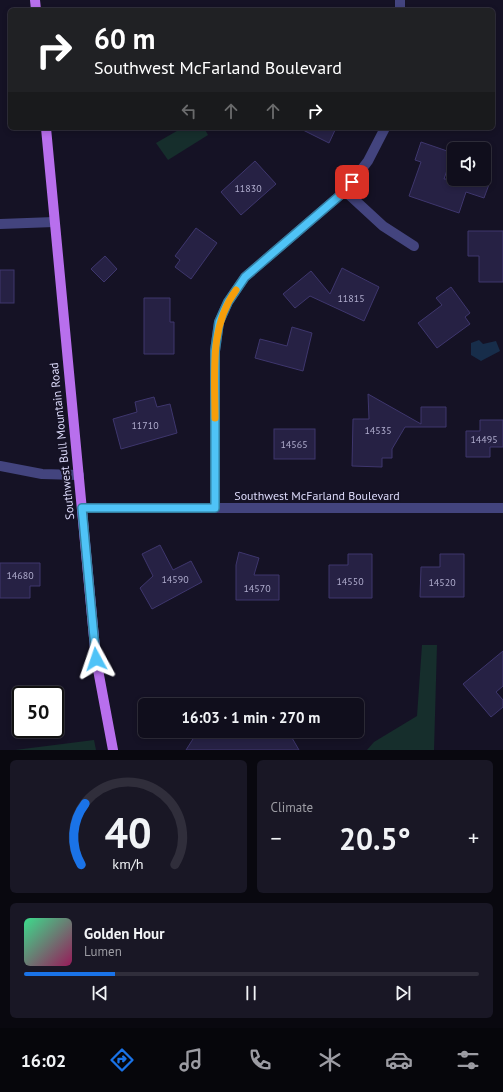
<!DOCTYPE html>
<meta charset="utf-8">
<style>
:root{--surface:#100e1c;--page:#191725;--text:#f1f3f6;--muted:#9c9ca3;--line:#302e3b;--accent:#1a73e8}
body{margin:0;font-family:"PT Sans",sans-serif;background:var(--page);color:var(--text);height:100vh;display:flex;flex-direction:column;font-size:15px;white-space:nowrap}
*{box-sizing:border-box;margin:0}
p{font-size:13px;color:var(--muted)}
.icon{flex:none;width:22px;height:22px;fill:none;stroke:currentColor;stroke-width:2;stroke-linecap:round;stroke-linejoin:round}
.map{position:relative;height:750px;overflow:hidden}
.sheet{display:flex;flex-direction:column;gap:10px;padding:10px;background:#09080f;flex:1}
.sheet>*{flex:none}
.guide{position:absolute;left:8px;top:8px;width:487px;height:122px;border-radius:6px;box-shadow:0 2px 6px #0003,0 0 0 1px var(--line);background:#202124;color:#fff;overflow:hidden}
.fabs{position:absolute;left:447px;top:142px;display:grid;gap:8px}
.fabs a{display:grid;place-items:center;width:44px;height:44px;border-radius:6px;background:var(--surface);box-shadow:0 2px 6px #0003,0 0 0 1px var(--line);font-size:20px}
.speed{position:absolute;left:12px;top:686px;display:flex;gap:8px;font-size:20px;font-weight:700;text-align:center}
.speed>*{display:grid;place-content:center;width:52px;height:52px;border-radius:50%;background:var(--surface);box-shadow:0 2px 6px #0003,0 0 0 1px var(--line);line-height:1}
.speed .limit{border:2px solid #111;border-radius:6px;background:#fff;color:#111}
.pin{position:absolute;display:grid;place-items:center;width:34px;height:34px;color:#fff;margin:-17px;border-radius:8px;box-shadow:0 2px 6px #0006}
.me{position:absolute;width:44px;margin:-22px;rotate:355deg;stroke-linejoin:round;filter:drop-shadow(0 0 3px #0008)}
.turn{display:flex;align-items:center;gap:14px;height:84px;padding:0 20px;font-size:18px}
.turn .icon{width:52px;height:52px;stroke-width:2.5}
.turn b{display:block;font-size:28px;line-height:34px}
.lanes{display:flex;align-items:center;height:38px;padding:0 20px;background:#0003;justify-content:center;gap:20px;direction:ltr}
.lanes .off{opacity:.35}
.big{font-size:30px;font-weight:800;line-height:1.1}
.sheet .card{flex:1;display:flex;flex-direction:column;justify-content:center;gap:6px;min-width:0;padding:0 14px;border-radius:6px;background:var(--page)}
.sheet .dial{align-items:center;gap:0}
.dial svg{height:104px;overflow:visible;fill:none;stroke:var(--line);stroke-width:7;stroke-linecap:round;text-anchor:middle}
.dial text{fill:var(--text);stroke:none}
.song{display:flex;align-items:center;gap:12px}
.cover{width:48px;height:48px;border-radius:6px;background:linear-gradient(135deg,hsl(150 70% 55%),hsl(330 70% 35%))}
.played{height:4px;border-radius:2px;background:linear-gradient(90deg,var(--accent) 20%,var(--line) 20%)}
.keys{display:flex;justify-content:space-around;direction:ltr}
.heat{display:flex;justify-content:space-between;align-items:center;font-size:22px;direction:ltr}
.sheet .tiles{flex:1;display:grid;gap:10px;grid-template-columns:1fr 1fr}
.card:last-child{grid-column:span 2}
.trip{position:absolute;left:138px;top:698px;width:226px;height:40px;border-radius:6px;background:var(--surface);box-shadow:0 2px 6px #0003,0 0 0 1px var(--line);font-weight:800;line-height:40px;text-align:center}
.tabs{display:flex;height:64px;justify-content:space-around;align-items:center;background:#06060b;color:var(--muted)}
.tabs .icon{width:28px;height:28px}
.tabs .active{color:var(--accent)}
.tabs b{font-size:18px;color:var(--text)}
.map>svg:first-child{display:block}
</style>
<div class="map">
<svg width="503" height="750" viewBox="0 0 503 750">
<rect width="100%" height="100%" fill="#151225"/>
<g fill="#162e2c">
<path d="M 182,128 L 204,128 L 208,135 L 168,160 L 156,143 Z"/>
<path d="M 422,645 L 437,645 L 434,750 L 367,750 L 374,742 L 417,716 Z"/>
<path d="M 94,740 L 96,750 L 15,750 Z"/>
</g>
<path fill="#172d4a" d="M 479,340 L 483,344 L 496,341 L 500,351 L 481,361 L 471,355 L 471,343 Z"/>
<g fill="#262144" stroke="#3e366d">
<path d="M 299,128 L 336,128 L 329,143 Z"/>
<path d="M 421,142 L 453,153 L 444,179 L 491,179 L 484,198 L 466,192 L 459,213 L 409,196 L 421,162 L 415,160 Z"/>
<path d="M 255,161 L 276,184 L 241,215 L 221,192 Z"/>
<path d="M 196,228 L 217,243 L 191,279 L 175,267 L 180,260 L 175,256 Z"/>
<path d="M 468,231 L 503,231 L 503,282 L 479,282 L 479,256 L 468,256 Z"/>
<path d="M 105,256 L 117,269 L 104,282 L 91,269 Z"/>
<path d="M 342,268 L 379,287 L 364,321 L 310,296 L 295,308 L 283,294 L 311,271 L 330,294 Z"/>
<rect x="0" y="270" width="14" height="33"/>
<path d="M 451,287 L 470,313 L 465,317 L 470,324 L 437,348 L 418,323 L 442,305 L 436,298 Z"/>
<path d="M 144,298 L 170,298 L 170,322 L 174,322 L 174,354 L 144,354 Z"/>
<path d="M 292,327 L 312,333 L 303,371 L 255,358 L 260,339 L 287,346 Z"/>
<path d="M 368,394 L 421,424 L 421,407 L 446,407 L 446,427 L 405,427 L 392,449 L 392,458 L 382,458 L 382,467 L 352,466 L 353,419 L 369,419 Z"/>
<path d="M 154,397 L 157,407 L 170,404 L 177,433 L 121,449 L 113,419 L 137,412 L 135,402 Z"/>
<path d="M 480,420 L 503,420 L 503,447 L 490,447 L 490,457 L 466,457 L 466,431 L 480,431 Z"/>
<rect x="274" y="429" width="41" height="30"/>
<path d="M 160,545 L 173,570 L 191,561 L 202,582 L 152,609 L 140,588 L 153,576 L 142,554 Z"/>
<path d="M 239,552 L 259,558 L 254,575 L 279,575 L 279,600 L 236,600 L 236,565 Z"/>
<path d="M 348,554 L 372,554 L 372,598 L 329,598 L 329,565 L 348,565 Z"/>
<path d="M 440,554 L 464,554 L 464,597 L 420,597 L 421,567 L 440,567 Z"/>
<path d="M 0,563 L 40,563 L 40,586 L 30,586 L 30,598 L 0,598 Z"/>
<path d="M 503,651 L 503,686 L 496,692 L 503,700 L 503,707 L 491,717 L 463,684 Z"/>
<path d="M 198,731 L 288,731 L 299,750 L 186,750 Z"/>
</g>
<g fill="none" stroke-linecap="round" stroke-linejoin="round">
<g stroke="#43447e" stroke-width="10">
<path d="M 400,0 L 400,10"/>
<path d="M 345,191 L 383,226 L 414,246"/>
<path d="M 0,224 L 54,222"/>
<path d="M 0,466 L 42,474 L 79,475"/>
<path d="M 82,508 L 503,508"/>
<path d="M 215,508 L 215,351 L 219,322 L 228,302 L 245,277 L 345,191 L 368,161 L 385,128"/>
</g>
<g stroke="#b86fed" stroke-width="10">
<path d="M 35,0 L 36,10"/>
<path d="M 46,128 L 96,659 L 113,750"/>
</g>
</g>
<g fill="none" stroke-linecap="round" stroke-linejoin="round">
<g stroke="#337fa1" stroke-width="10">
<path id="route" d="M 96,659 L 82,508 L 215,508 L 215,351 L 219,322 L 228,302 L 245,277 L 345,191 L 352,182"/>
</g>
<use href="#route" stroke="#4fc3f7" stroke-width="7"/>
<path stroke="#f59e0b" stroke-width="7" d="M 215,418 C 215,374 209,327 236,290"/>
</g>
<g text-anchor="middle" stroke-width="4" stroke-linejoin="round" paint-order="stroke">
<g font-size="10" fill="#afaccd">
<text x="248" y="192">11830</text>
<text x="351" y="302">11815</text>
<text x="145" y="429">11710</text>
<text x="378" y="434">14535</text>
<text x="484" y="443">14495</text>
<text x="294" y="448">14565</text>
<text x="20" y="579">14680</text>
<text x="175" y="583">14590</text>
<text x="350" y="585">14550</text>
<text x="442" y="586">14520</text>
<text x="257" y="592">14570</text>
</g>
<g font-size="12" fill="#dddbfb" stroke="#151225">
<text transform="translate(62 441) rotate(-96)" y="4">Southwest Bull Mountain Road</text>
<text x="317" y="500">Southwest McFarland Boulevard</text>
</g>
</g>
</svg>
<div class="fabs">
<a><svg class="icon" aria-label="sound" viewBox="0 0 24 24"><path d="M4 9h4l5-4v14l-5-4H4zM17 9q2 3 0 6"/></svg></a>
</div>
<div class="speed"><div class="limit">50</div></div>
<div class="pin" style="left:352px;top:182px;background:#d93025"><svg class="icon" aria-label="arrive" viewBox="0 0 24 24"><path d="M6 21V4h12l-3 4 3 4H6"/></svg></div>
<svg class="me" style="left:96px;top:659px" viewBox="-20 -20 40 40"><path d="M0-17L14 15 0 8-14 15z" fill="#4fc3f7" stroke="#fff" stroke-width="4"/></svg>
<div class="trip">16:03 · 1 min · 270 m</div>
<div class="guide">
<div class="turn"><svg class="icon" aria-label="right" viewBox="0 0 24 24"><path d="M7 20v-9h11M14 6l5 5-5 5"/></svg><div><b>60 m</b>Southwest McFarland Boulevard</div></div>
<div class="lanes"><svg class="icon off" aria-label="left" viewBox="0 0 24 24"><path d="M17 20v-9H6M10 6l-5 5 5 5"/></svg><svg class="icon off" aria-label="ahead" viewBox="0 0 24 24"><path d="M12 20V5M6 11l6-6 6 6"/></svg><svg class="icon off" aria-label="ahead" viewBox="0 0 24 24"><path d="M12 20V5M6 11l6-6 6 6"/></svg><svg class="icon" aria-label="right" viewBox="0 0 24 24"><path d="M7 20v-9h11M14 6l5 5-5 5"/></svg></div>
</div>
</div>
<section class="sheet">
<div class="tiles">
<div class="card dial"><svg viewBox="0 0 100 80">
<path d="M14 69A42 42 0 1 1 86 69"/>
<path d="M14 69A42 42 0 0 1 17 22" stroke="#1a73e8"/>
<text x="50" y="56" font-size="32" font-weight="700">40</text>
<text x="50" y="72" font-size="11">km/h</text>
</svg></div>
<div class="card"><p>Climate</p>
<div class="heat"><a>−</a><b class="big">20.5°</b><a>+</a></div>
</div>
<div class="card">
<div class="song"><i class="cover"></i><div><b>Golden Hour</b><p>Lumen</p></div></div>
<div class="played"></div>
<div class="keys"><svg class="icon" aria-label="previous" viewBox="0 0 24 24"><path d="M18 5L8 12l10 7zM5 5v14"/></svg><svg class="icon" aria-label="pause" viewBox="0 0 24 24"><path d="M8 5v14M16 5v14"/></svg><svg class="icon" aria-label="next" viewBox="0 0 24 24"><path d="M6 5l10 7-10 7zM19 5v14"/></svg></div>
</div>
</div>
</section>
<nav class="tabs">
<b>16:02</b>
<svg class="icon active" aria-label="directions" viewBox="0 0 24 24"><path d="M12 3l9 9-9 9-9-9zM9 14v-3h6M13 9l2 2-2 2"/></svg>
<svg class="icon" aria-label="music" viewBox="0 0 24 24"><path d="M9 18V5l10-2v13"/><circle cx="6" cy="18" r="3"/><circle cx="16" cy="16" r="3"/></svg>
<svg class="icon" aria-label="phone" viewBox="0 0 24 24"><path d="M5 4h4l2 5-3 2q2 4 5 5l2-3 5 2v4C11 20 4 13 5 4z"/></svg>
<svg class="icon" aria-label="climate" viewBox="0 0 24 24"><path d="M12 3v18M4 7l16 10M4 17L20 7"/></svg>
<svg class="icon" aria-label="car" viewBox="0 0 24 24"><path d="M5 17H2v-5l4-1 3-4h7l3 4 3 1v5h-3M9 17h6M6 11h13"/><circle cx="7" cy="17" r="2"/><circle cx="17" cy="17" r="2"/></svg>
<svg class="icon" aria-label="filters" viewBox="0 0 24 24"><path d="M4 7h16M4 17h16"/><circle cx="9" cy="7" r="2"/><circle cx="15" cy="17" r="2"/></svg>
</nav>
